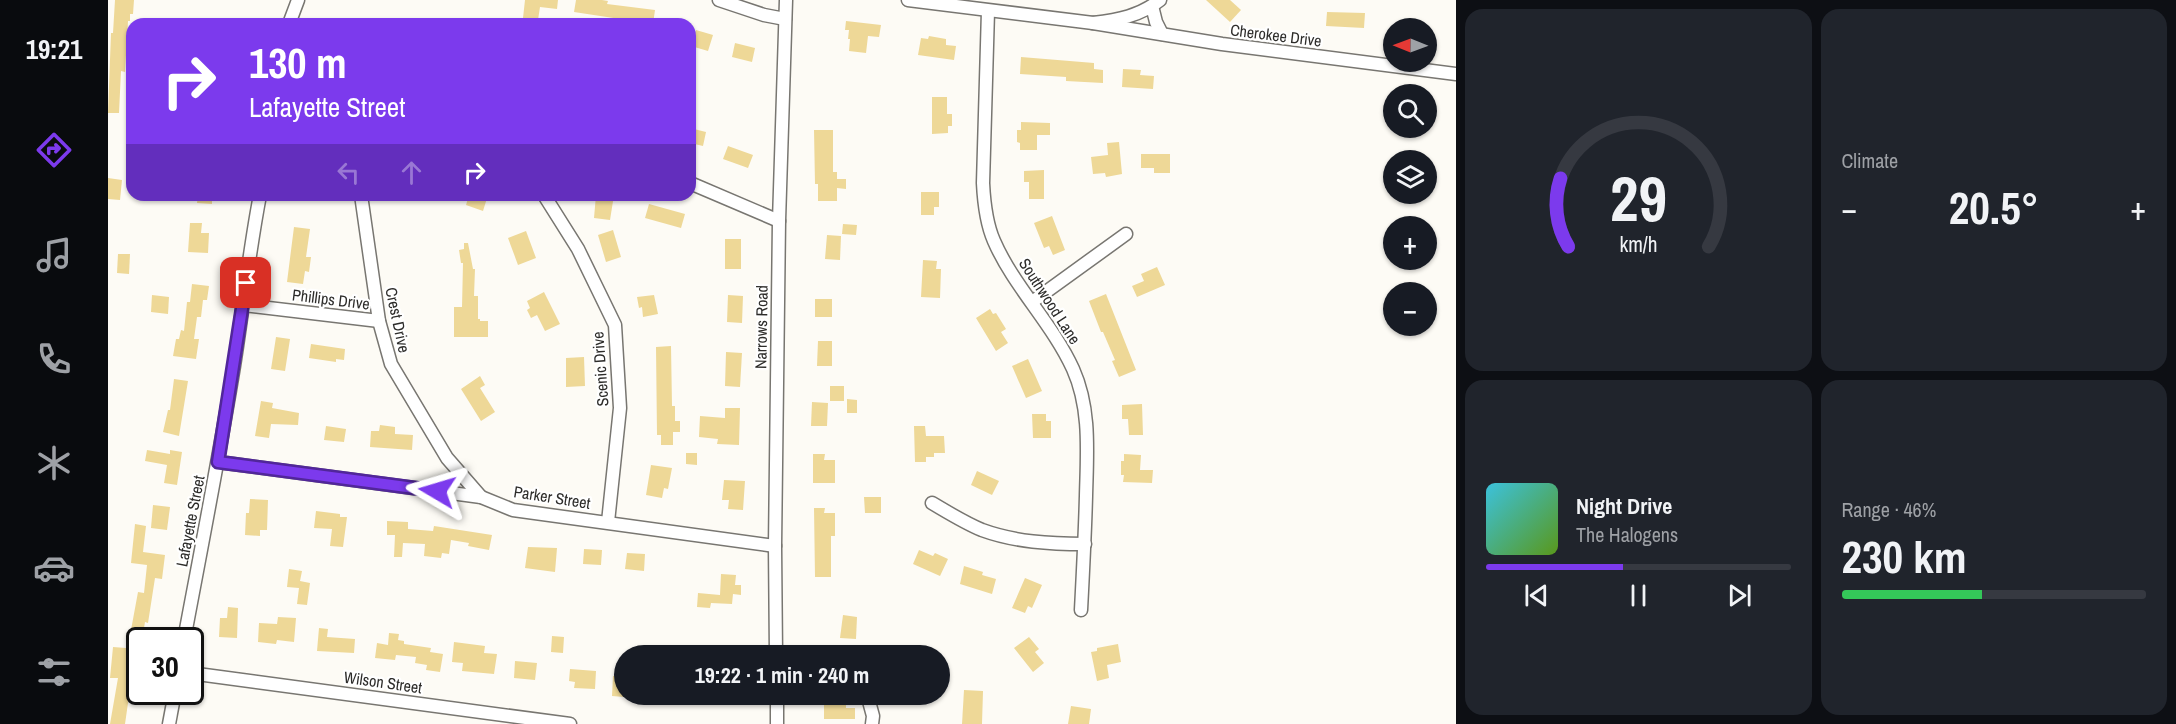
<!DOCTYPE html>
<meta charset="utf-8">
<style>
:root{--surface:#171b24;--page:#20242c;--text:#f1f3f6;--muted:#9ea1a6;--line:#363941;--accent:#7c3aed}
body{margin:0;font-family:"Archivo Narrow",sans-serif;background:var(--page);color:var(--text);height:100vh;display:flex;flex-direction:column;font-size:22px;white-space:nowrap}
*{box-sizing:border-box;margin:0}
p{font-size:20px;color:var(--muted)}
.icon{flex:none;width:33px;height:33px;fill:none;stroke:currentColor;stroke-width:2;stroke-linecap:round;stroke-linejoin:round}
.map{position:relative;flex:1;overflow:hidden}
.drawer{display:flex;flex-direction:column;gap:9px;padding:9px;background:#0d0f14;width:720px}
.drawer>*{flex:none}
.banner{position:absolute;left:18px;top:18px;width:570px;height:183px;border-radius:18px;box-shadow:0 2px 4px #0004;background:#7c3aed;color:#fff;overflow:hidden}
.needle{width:39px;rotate:271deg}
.buttons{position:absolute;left:1275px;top:18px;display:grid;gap:12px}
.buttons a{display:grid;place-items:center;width:54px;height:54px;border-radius:50%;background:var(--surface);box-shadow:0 2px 4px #0004;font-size:30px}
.speed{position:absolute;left:18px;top:627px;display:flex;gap:12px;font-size:30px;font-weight:700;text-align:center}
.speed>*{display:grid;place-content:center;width:78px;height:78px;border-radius:50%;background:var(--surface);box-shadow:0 2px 4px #0004;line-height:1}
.speed .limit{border:3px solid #111;border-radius:9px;background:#fff;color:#111}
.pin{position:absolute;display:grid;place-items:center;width:51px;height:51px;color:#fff;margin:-26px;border-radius:12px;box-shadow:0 3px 9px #0006}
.me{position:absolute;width:66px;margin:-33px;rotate:277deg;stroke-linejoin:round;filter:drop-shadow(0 0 4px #0008)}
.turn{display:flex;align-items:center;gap:21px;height:126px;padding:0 24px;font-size:27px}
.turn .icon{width:78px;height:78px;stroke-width:2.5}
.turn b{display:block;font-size:42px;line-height:51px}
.lanes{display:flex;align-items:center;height:57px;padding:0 24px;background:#0003;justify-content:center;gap:30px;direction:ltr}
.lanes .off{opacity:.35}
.big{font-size:45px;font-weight:700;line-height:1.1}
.drawer .widget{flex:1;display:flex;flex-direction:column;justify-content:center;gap:9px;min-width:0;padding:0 21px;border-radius:18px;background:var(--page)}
.drawer .dial{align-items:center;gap:0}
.dial svg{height:156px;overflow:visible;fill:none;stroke:var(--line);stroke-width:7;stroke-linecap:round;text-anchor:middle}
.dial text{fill:var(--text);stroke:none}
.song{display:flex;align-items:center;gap:18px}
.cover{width:72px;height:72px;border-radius:9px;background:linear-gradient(135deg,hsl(190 70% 55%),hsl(90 70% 35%))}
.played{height:6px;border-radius:3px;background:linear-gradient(90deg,var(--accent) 45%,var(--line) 45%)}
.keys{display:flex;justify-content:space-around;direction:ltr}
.heat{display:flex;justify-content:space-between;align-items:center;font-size:33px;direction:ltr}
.charge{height:9px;border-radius:4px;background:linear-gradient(90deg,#34c759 46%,var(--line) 0)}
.drawer .tiles{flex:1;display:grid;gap:9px;grid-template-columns:repeat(2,1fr)}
.trip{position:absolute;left:506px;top:645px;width:336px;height:60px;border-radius:30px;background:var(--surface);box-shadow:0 2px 4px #0004;font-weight:700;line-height:60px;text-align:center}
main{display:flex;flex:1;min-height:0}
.menu{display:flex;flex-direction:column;width:108px;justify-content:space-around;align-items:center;background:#090b0e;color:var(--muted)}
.menu .icon{width:42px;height:42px}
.menu .selected{color:var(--accent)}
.menu b{font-size:27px;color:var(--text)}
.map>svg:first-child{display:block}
</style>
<main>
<nav class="menu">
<b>19:21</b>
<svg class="icon selected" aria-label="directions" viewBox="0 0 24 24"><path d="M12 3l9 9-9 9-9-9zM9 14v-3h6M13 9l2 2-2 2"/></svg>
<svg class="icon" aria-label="music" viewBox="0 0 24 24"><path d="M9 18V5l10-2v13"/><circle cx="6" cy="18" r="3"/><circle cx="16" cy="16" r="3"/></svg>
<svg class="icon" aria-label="phone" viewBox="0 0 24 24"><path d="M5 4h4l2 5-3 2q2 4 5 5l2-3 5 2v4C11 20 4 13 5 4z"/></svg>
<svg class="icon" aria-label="climate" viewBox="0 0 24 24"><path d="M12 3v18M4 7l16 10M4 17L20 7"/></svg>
<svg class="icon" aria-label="car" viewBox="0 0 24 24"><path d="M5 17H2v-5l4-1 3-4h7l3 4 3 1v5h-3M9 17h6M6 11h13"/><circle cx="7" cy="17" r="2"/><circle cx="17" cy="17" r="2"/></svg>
<svg class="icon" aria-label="filters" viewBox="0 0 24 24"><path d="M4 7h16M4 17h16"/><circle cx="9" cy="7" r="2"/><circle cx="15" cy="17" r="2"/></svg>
</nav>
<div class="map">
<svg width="1348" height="724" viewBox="0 0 1348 724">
<rect width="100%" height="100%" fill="#fdfbf5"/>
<g fill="#eed897">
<path d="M 7,0 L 26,0 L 25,14 L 22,14 L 22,21 L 20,21 L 17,72 L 13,71 L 11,113 L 0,113 L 3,33 L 5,33 Z"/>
<path d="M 417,0 L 450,0 L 449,9 L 432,7 L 430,20 L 415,18 Z"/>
<path d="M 468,0 L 494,0 L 500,1 L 499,4 L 547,10 L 545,24 L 466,12 Z"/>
<path d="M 1098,0 L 1122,0 L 1133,10 L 1122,22 Z"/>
<path d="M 1219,12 L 1257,13 L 1256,28 L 1218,26 Z"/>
<path d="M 738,21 L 773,25 L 771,37 L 760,36 L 758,53 L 741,51 L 742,39 L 740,39 L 741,30 L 737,30 Z"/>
<path d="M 588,30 L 605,35 L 600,51 L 583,46 Z"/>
<path d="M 821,36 L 838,39 L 838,45 L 848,46 L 846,60 L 810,55 L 813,38 L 820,39 Z"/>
<path d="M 627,43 L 647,48 L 644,62 L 624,57 Z"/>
<path d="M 913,57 L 986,63 L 986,69 L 995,70 L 995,83 L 958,81 L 958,77 L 912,74 Z"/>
<path d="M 1015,69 L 1033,70 L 1032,75 L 1046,76 L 1045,89 L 1014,87 Z"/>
<path d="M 824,97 L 839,97 L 839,114 L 844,114 L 844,126 L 840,126 L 840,133 L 824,134 Z"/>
<path d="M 913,122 L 942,123 L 942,135 L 929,135 L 929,150 L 912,150 L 912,143 L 909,142 L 909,130 L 913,130 Z"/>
<path d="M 582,128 L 598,132 L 595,146 L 582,143 Z"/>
<path d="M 706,130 L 725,130 L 725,172 L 729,172 L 729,179 L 738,179 L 738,189 L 729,188 L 729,201 L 710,201 L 710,184 L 707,184 Z"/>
<path d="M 1011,142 L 1014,174 L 998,177 L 997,173 L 985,174 L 983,157 L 1000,155 L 999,143 Z"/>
<path d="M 620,146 L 645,155 L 640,168 L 615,159 Z"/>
<path d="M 1033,154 L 1062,154 L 1062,173 L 1046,173 L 1046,168 L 1033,168 Z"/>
<path d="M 936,170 L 936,199 L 921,199 L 921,182 L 916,182 L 916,171 Z"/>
<path d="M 0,178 L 14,180 L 12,200 L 0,199 Z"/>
<path d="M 813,192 L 831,192 L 831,207 L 826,207 L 826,215 L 813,215 Z"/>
<path d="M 90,195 L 104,195 L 104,204 L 89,203 Z"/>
<path d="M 361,195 L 380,195 L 375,211 L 358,205 Z"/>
<path d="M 488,195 L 506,195 L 502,220 L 486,218 Z"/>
<path d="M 541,204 L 577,214 L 573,228 L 537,218 Z"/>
<path d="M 944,216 L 957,250 L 945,255 L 941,246 L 936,248 L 926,223 Z"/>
<path d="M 82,223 L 94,223 L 93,233 L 101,233 L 100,253 L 80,252 Z"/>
<path d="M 735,224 L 749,225 L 748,235 L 734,234 Z"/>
<path d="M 186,227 L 202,229 L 198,257 L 203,257 L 201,272 L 197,271 L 195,284 L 179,282 Z"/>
<path d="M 505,230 L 513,257 L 498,262 L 490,235 Z"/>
<path d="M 418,231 L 428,258 L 410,265 L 400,238 Z"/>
<path d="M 719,235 L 733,236 L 732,260 L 717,259 Z"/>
<rect x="617" y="239" width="16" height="30"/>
<path d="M 356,243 L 360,243 L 365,269 L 367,269 L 366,296 L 370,296 L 370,319 L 372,319 L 372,321 L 380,321 L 380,337 L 346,337 L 346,307 L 354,307 L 355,263 L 353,263 L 351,250 L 356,249 Z"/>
<path d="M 10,254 L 22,254 L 21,274 L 9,273 Z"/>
<path d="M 815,260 L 829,261 L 828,269 L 833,269 L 832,298 L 813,297 Z"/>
<path d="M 1049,267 L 1057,285 L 1029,297 L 1024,286 L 1036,281 L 1033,274 Z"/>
<path d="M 84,284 L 101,286 L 99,300 L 95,300 L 93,317 L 89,317 L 86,339 L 91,339 L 88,359 L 65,356 L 68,339 L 71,339 L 73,330 L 76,331 L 79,302 L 82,302 Z"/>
<path d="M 436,292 L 452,324 L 437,331 L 429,315 L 423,318 L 419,310 L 422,308 L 419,301 Z"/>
<path d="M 998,294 L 1028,370 L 1011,377 L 1004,361 L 1007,360 L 995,332 L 993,332 L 981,301 Z"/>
<path d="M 44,295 L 61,297 L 60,314 L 43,312 Z"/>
<path d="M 546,295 L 550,314 L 535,317 L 534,307 L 531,308 L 529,297 Z"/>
<path d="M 620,295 L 635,296 L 634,323 L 619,322 Z"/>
<rect x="707" y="299" width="17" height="18"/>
<path d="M 882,309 L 885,314 L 888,313 L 898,329 L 893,332 L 900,343 L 888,351 L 868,318 Z"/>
<path d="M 168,337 L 182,339 L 177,371 L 163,369 Z"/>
<path d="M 710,341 L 724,341 L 724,366 L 709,366 Z"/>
<path d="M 203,344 L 237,349 L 236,360 L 228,359 L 228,362 L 201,358 Z"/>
<path d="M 563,346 L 564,406 L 567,406 L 567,421 L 572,421 L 572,432 L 565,432 L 565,445 L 553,445 L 553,435 L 549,435 L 548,347 Z"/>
<path d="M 618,352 L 634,353 L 632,387 L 617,386 Z"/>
<path d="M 476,357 L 477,386 L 458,387 L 458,358 Z"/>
<path d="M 920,359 L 934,391 L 918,398 L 904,366 Z"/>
<path d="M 372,376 L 377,385 L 372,388 L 387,412 L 373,421 L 353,389 Z"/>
<path d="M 66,379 L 80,381 L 71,436 L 55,432 L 60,410 L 62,410 Z"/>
<rect x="722" y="386" width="14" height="15"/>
<path d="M 739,399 L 749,400 L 749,413 L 739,413 Z"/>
<path d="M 153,401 L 165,403 L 164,408 L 191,413 L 190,425 L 163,424 L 161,438 L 147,436 Z"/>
<path d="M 704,402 L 720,403 L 719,426 L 703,426 Z"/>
<path d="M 1034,404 L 1035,435 L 1021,435 L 1020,419 L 1014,419 L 1014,405 Z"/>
<path d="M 617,408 L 632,408 L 631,445 L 609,444 L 610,439 L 591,437 L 592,416 L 617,418 Z"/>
<path d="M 924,414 L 938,414 L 938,421 L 943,421 L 943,438 L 925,438 Z"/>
<path d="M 272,425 L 287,427 L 287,434 L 305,435 L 304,450 L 262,447 L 263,431 L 271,431 Z"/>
<path d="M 218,426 L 238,429 L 236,442 L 216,440 Z"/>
<path d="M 806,426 L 817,426 L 818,436 L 836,436 L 837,453 L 826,453 L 826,457 L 818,457 L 818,462 L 807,462 Z"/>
<path d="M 39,450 L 62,454 L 62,450 L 74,452 L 69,485 L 56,483 L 59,465 L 37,461 Z"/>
<path d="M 578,453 L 589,453 L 589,465 L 578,464 Z"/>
<path d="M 705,454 L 717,454 L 716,460 L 727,460 L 727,483 L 705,483 Z"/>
<path d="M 1016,454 L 1033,455 L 1032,470 L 1045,470 L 1044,483 L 1015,482 L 1016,475 L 1013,475 L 1013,461 L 1016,461 Z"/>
<path d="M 543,465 L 564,468 L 560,489 L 556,488 L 554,498 L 538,495 Z"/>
<path d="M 869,471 L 891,481 L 884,495 L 863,485 Z"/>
<path d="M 616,480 L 637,481 L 635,510 L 620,509 L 621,500 L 614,500 Z"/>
<path d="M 756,497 L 773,497 L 773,513 L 757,513 Z"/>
<path d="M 142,499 L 160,500 L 159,530 L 152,530 L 152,536 L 137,535 L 138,513 L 141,513 Z"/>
<path d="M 45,505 L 62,507 L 59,530 L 43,528 Z"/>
<path d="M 706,508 L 717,508 L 716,513 L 727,513 L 727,536 L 723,536 L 723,577 L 707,577 Z"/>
<path d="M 208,511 L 232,514 L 232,517 L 239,517 L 235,547 L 222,546 L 224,529 L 206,528 Z"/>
<path d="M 279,521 L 300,522 L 300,529 L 325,531 L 326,526 L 384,535 L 381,550 L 360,546 L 361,543 L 343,540 L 341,554 L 334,553 L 333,558 L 316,556 L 317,544 L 295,543 L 294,557 L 286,557 L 287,535 L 279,535 Z"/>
<path d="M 27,524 L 38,526 L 35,552 L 57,555 L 54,579 L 47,578 L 40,623 L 37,622 L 34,640 L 32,640 L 32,662 L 26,661 L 17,724 L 2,724 L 10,678 L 2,678 L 5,647 L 18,648 L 21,630 L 23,630 L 30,592 L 36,593 L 39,565 L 23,563 Z"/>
<path d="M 420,547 L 449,548 L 447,572 L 417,568 Z"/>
<path d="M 476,549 L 494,550 L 493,565 L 475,564 Z"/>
<path d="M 811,550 L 825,556 L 827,553 L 840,559 L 832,576 L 805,564 Z"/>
<path d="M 519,553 L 537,554 L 536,571 L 517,569 Z"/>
<path d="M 856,566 L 875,572 L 874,575 L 888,579 L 884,594 L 852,584 Z"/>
<path d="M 181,569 L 194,571 L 192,581 L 202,583 L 199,605 L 189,604 L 191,588 L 179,587 Z"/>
<path d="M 613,574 L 628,575 L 627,585 L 633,585 L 633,595 L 625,594 L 624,604 L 603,603 L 602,608 L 589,607 L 590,593 L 612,595 Z"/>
<path d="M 917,578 L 934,585 L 924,608 L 920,606 L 917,613 L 904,608 Z"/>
<path d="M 120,607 L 130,608 L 129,638 L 111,637 L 112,618 L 119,618 Z"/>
<path d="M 735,615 L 749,617 L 748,639 L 732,638 Z"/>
<path d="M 170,617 L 188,618 L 186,642 L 169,640 L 168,644 L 150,642 L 151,623 L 169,624 Z"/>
<path d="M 211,628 L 220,629 L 219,637 L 247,639 L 246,653 L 209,651 Z"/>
<path d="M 281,633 L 291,634 L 290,640 L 296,641 L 296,644 L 323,648 L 322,652 L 335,654 L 332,672 L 318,670 L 319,665 L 307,663 L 308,657 L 288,655 L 287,660 L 267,658 L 269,643 L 280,645 Z"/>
<path d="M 444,636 L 456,637 L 455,653 L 443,652 Z"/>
<path d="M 921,637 L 931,649 L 927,652 L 936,663 L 925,672 L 906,648 Z"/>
<path d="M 346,642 L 377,646 L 376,653 L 389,654 L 386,674 L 354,671 L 355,663 L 344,662 Z"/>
<path d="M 1010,644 L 1013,662 L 999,665 L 1001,678 L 989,681 L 983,652 L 989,651 L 989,648 Z"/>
<path d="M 407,661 L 429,663 L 427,680 L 406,678 Z"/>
<path d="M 462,669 L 488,671 L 487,689 L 466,688 L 467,682 L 461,681 Z"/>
<path d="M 505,676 L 516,677 L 516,697 L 504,696 Z"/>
<path d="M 856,690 L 875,691 L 874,724 L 854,724 Z"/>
<path d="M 633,694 L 645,694 L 644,705 L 632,704 Z"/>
<path d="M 721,694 L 738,694 L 738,708 L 747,708 L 747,719 L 716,719 L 716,698 L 721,698 Z"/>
<path d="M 963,706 L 983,709 L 981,724 L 960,724 Z"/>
</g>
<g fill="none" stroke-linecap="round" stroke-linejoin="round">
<g stroke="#787671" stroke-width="15">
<g id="minor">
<path d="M 611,0 L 656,15 L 677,19"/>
<path d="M 800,0 L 985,23 C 1010,20 1032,16 1052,0"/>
<path d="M 1044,6 L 1048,22 L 1054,34"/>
<path d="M 880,11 L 875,183 C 876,203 878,223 886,241 C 906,287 944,323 965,369 C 983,409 979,453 978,496 C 977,534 975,572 973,610"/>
<path d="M 985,23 L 1114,44 L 1348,74"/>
<path d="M 181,24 L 190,0"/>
<path d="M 582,183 L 671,221"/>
<path d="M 253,195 L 271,321 L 283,364 L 339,458 L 373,497"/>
<path d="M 436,195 L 470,249 L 507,325 L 512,408 L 500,522"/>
<path d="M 924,302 L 1018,234"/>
<path d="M 136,305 L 271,321"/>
<path d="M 110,462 L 373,497 L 405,510 L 667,546"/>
<path d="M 824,503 C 841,513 857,523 874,530 C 907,542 942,544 977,544"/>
<path d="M 76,640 C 93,549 111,458 126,366 C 135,309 141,252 152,195"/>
<path d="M 668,656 L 667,546 L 671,221 L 678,0"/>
<path d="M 82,673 L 462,724"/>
<path d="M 669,694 L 669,724"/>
<path d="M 759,694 L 765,716 L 764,724"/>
<path d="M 61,724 L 67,692"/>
</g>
</g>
<use href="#minor" stroke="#fff" stroke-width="12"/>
</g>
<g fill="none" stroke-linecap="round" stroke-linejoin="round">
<g stroke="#51269a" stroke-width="15">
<path id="route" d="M 138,283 L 110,462 L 329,491"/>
</g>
<use href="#route" stroke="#7c3aed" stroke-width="10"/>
</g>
<g text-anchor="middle" stroke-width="4.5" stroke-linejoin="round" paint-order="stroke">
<g font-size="16" fill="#2d2c2a" stroke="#fff">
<text transform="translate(1168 35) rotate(7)" y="6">Cherokee Drive</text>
<text transform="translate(223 299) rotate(7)" y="6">Phillips Drive</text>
<text transform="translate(942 301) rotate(57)" y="6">Southwood Lane</text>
<text transform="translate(290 320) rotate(78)" y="6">Crest Drive</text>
<text transform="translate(653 327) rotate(-89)" y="6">Narrows Road</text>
<text transform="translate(492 369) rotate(-94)" y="6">Scenic Drive</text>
<text transform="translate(444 497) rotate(9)" y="6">Parker Street</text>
<text transform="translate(82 521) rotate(-79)" y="6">Lafayette Street</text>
<text transform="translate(275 682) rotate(8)" y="6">Wilson Street</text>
</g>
</g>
</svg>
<div class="buttons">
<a><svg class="needle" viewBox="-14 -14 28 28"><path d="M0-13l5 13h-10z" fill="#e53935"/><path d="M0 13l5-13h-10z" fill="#9ea1a6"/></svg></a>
<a><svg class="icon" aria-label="search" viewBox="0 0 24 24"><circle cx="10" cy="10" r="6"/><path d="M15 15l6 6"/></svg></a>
<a><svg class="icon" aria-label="layers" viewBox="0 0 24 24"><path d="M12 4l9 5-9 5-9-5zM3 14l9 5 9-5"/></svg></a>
<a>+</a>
<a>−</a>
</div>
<div class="speed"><div class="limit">30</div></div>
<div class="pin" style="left:138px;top:283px;background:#d93025"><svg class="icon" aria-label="arrive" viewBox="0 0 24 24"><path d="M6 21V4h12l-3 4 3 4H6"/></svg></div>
<svg class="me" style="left:329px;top:491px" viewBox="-20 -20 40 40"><path d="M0-17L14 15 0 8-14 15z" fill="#7c3aed" stroke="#fff" stroke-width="4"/></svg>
<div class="trip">19:22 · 1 min · 240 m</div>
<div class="banner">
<div class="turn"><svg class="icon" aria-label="right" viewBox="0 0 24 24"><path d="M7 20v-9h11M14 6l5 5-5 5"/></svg><div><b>130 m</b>Lafayette Street</div></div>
<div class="lanes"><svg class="icon off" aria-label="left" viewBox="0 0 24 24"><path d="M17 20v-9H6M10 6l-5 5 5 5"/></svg><svg class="icon off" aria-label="ahead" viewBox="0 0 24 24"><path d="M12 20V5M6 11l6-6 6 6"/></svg><svg class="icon" aria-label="right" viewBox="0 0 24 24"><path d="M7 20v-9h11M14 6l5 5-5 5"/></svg></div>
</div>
</div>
<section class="drawer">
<div class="tiles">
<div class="widget dial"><svg viewBox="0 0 100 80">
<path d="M14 69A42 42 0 1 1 86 69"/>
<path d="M14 69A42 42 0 0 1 10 34" stroke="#7c3aed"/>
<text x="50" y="56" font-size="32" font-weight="700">29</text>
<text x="50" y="72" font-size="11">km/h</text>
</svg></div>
<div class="widget"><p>Climate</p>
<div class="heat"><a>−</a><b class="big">20.5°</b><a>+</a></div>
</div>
<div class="widget">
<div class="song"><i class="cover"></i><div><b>Night Drive</b><p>The Halogens</p></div></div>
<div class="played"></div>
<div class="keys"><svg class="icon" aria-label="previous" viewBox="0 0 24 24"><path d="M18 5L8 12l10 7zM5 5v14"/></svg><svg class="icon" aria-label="pause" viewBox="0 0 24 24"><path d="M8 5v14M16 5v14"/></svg><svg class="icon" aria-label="next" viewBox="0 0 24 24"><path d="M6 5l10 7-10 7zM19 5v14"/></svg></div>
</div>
<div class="widget"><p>Range · 46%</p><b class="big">230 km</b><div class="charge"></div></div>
</div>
</section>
</main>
